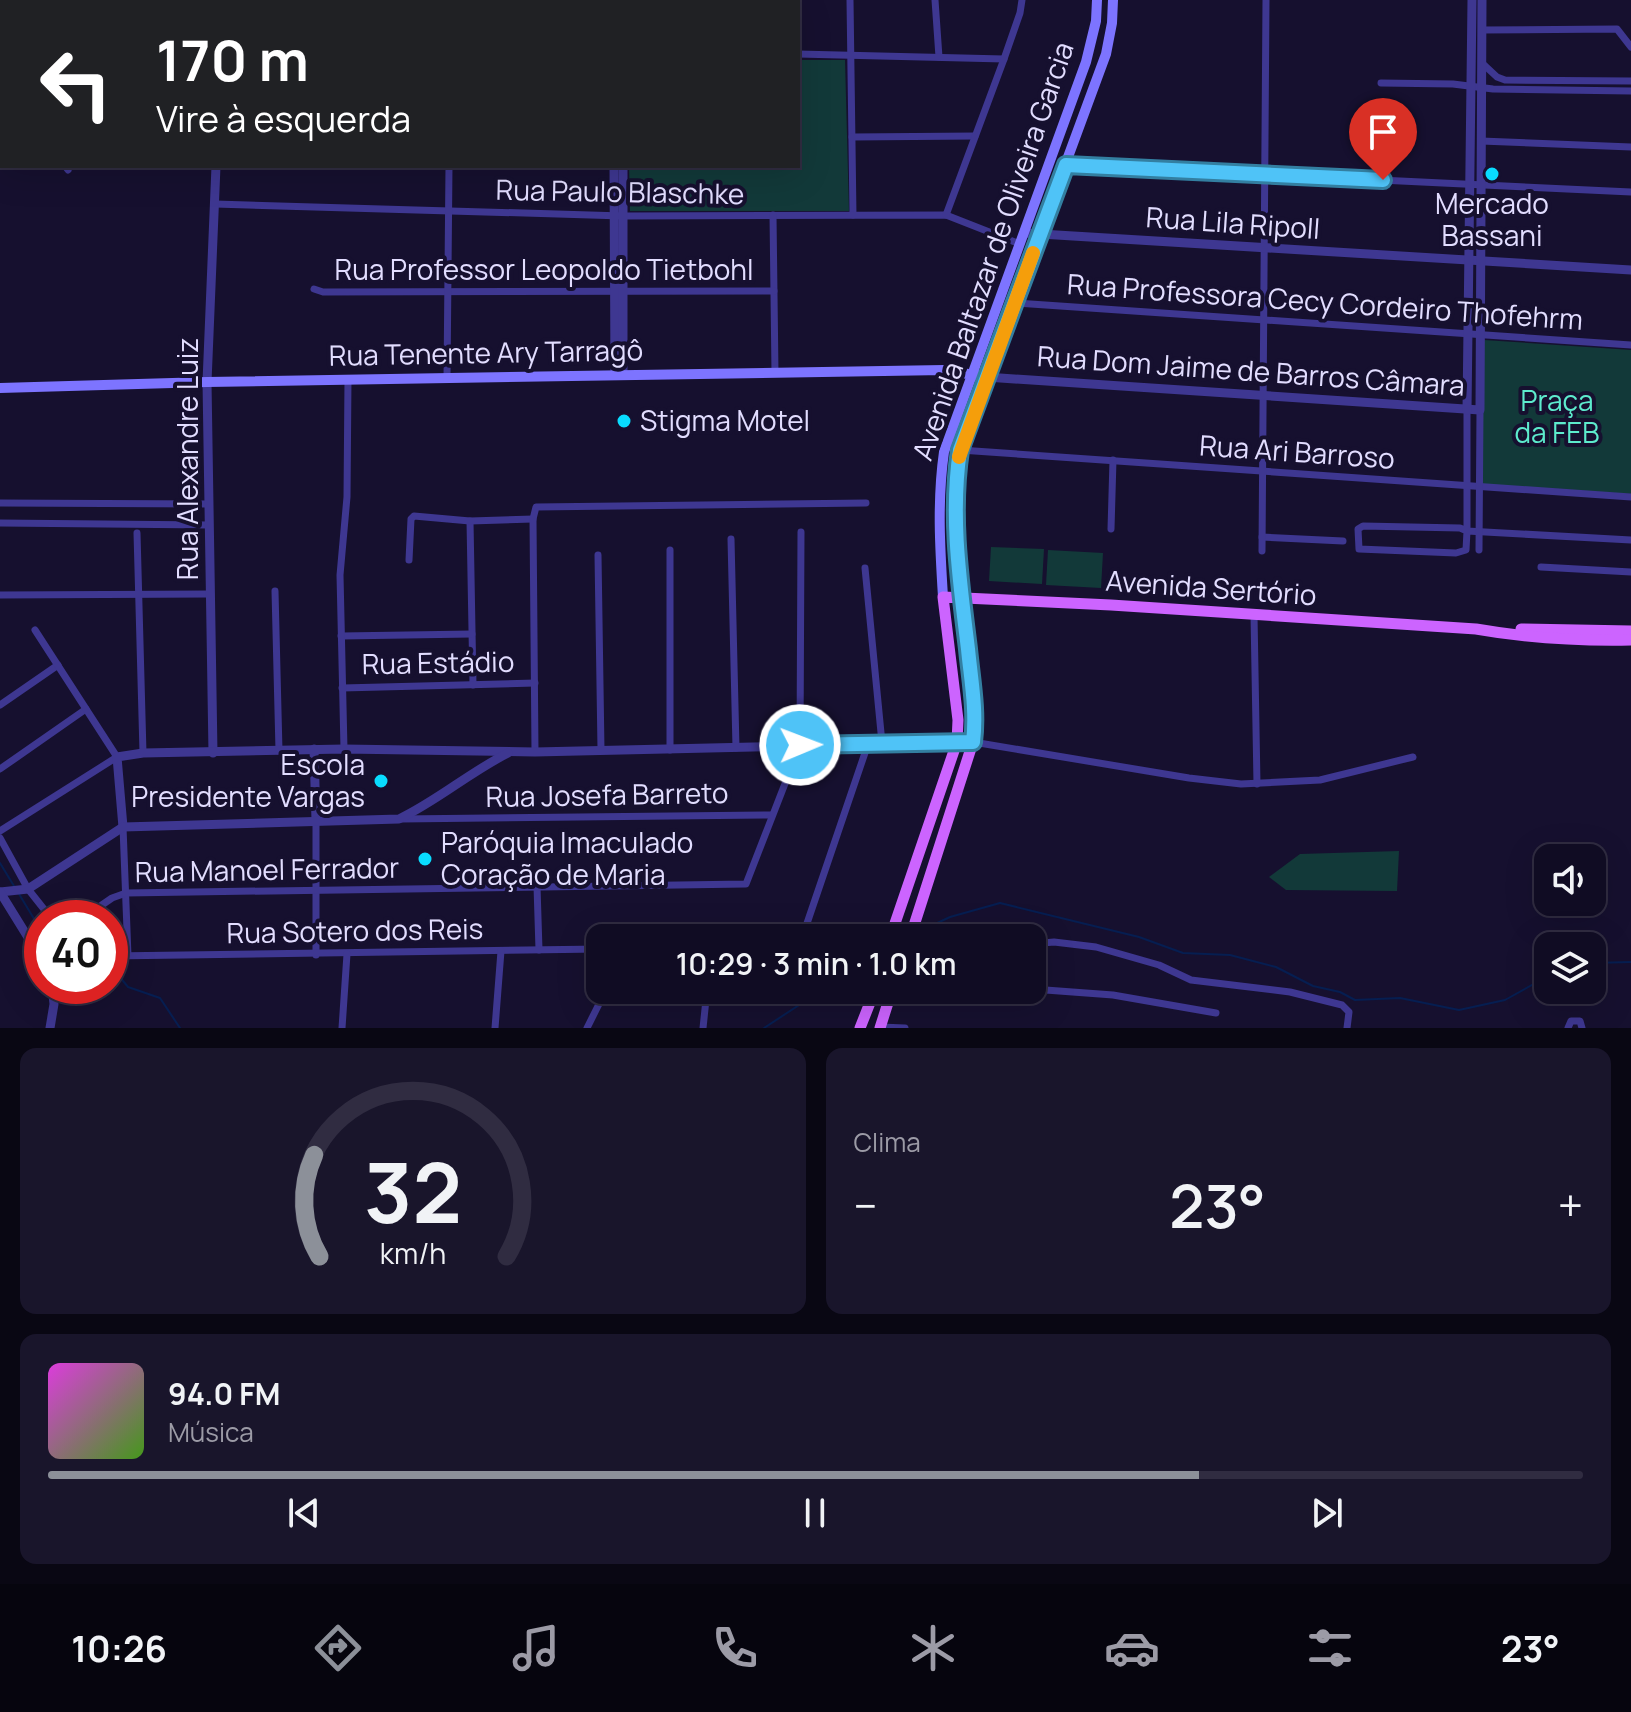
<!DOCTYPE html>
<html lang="pt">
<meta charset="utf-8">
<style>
:root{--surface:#100c23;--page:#19152b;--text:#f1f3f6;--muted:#9c9ba6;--line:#302c41;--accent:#8c9099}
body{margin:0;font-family:Manrope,sans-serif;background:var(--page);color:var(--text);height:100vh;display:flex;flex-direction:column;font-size:30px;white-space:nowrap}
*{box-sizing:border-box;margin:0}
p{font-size:26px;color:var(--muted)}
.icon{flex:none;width:44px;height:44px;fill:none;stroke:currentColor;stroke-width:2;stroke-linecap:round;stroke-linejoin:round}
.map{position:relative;height:1028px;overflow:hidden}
.drawer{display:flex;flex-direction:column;gap:20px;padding:20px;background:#090713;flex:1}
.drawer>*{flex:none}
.guide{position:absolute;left:0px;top:0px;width:800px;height:168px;box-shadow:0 8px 32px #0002,0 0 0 2px var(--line);background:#202124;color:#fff;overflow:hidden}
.tools{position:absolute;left:1534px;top:844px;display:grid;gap:16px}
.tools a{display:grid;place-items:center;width:72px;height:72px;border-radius:16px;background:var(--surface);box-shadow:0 8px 32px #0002,0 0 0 2px var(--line);font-size:40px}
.speed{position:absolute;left:24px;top:900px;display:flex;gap:16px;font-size:40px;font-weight:700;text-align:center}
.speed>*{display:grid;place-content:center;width:104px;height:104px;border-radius:50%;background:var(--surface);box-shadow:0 8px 32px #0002,0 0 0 2px var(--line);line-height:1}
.speed .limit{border:12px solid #d22;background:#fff;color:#111}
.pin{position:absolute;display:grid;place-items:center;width:68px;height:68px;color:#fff;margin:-82px -34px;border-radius:50% 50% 50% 0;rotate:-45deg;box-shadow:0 0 8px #0007}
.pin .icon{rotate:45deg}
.me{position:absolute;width:88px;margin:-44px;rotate:89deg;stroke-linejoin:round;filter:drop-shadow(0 0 6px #0008)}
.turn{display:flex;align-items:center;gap:28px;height:168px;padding:0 24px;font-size:36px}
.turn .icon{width:104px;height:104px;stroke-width:2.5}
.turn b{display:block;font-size:56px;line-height:68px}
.big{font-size:60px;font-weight:600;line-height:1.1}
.drawer .tile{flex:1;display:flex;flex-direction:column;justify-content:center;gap:12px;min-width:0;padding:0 28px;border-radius:16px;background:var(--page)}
.drawer .dial{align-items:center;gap:0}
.dial svg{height:208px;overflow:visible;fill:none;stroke:var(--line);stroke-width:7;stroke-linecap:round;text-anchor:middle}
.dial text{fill:var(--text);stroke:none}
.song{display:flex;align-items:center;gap:24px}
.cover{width:96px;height:96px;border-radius:12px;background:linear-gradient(135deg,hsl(300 70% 55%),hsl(100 70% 35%))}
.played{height:8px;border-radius:4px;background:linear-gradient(90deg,var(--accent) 75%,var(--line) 75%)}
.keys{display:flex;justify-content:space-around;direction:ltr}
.heat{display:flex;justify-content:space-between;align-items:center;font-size:44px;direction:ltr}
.drawer .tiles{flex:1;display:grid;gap:20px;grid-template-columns:1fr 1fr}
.tile:last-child{grid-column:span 2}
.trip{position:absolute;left:586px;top:924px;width:460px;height:80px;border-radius:16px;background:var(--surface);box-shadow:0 8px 32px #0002,0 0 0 2px var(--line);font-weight:600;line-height:80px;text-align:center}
.tabs{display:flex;height:128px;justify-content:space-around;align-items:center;background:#06050e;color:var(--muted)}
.tabs .icon{width:56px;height:56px}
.tabs .selected{color:var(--accent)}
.tabs b{font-size:36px;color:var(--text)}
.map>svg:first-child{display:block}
</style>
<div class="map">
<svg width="1631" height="1028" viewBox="0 0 1631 1028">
<rect width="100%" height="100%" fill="#16102f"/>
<g fill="#123939">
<path d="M 798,60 L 845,60 L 849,211 L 630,211 L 629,166 L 798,166 Z"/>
<path d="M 1484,340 L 1631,350 L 1631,494 L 1481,484 Z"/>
<path d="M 991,547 L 1044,549 L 1042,584 L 989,581 Z"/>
<path d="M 1048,550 L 1103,553 L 1101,588 L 1046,585 Z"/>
<path d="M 1399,851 L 1397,891 L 1286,890 L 1269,877 L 1300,854 Z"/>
</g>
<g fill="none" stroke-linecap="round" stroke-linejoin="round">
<g stroke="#061e51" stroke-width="2">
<path d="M 0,863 L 14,886"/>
<path d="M 19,894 L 42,932"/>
<path d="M 916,933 L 950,917 L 1000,903 L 1139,937 L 1183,953 L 1230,955 L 1276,967 L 1313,986 L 1340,992 L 1355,1000 L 1400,998 L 1459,1010 L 1505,1000 L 1548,976"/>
<path d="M 1592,963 L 1631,962"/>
<path d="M 110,965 L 128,987 L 160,998 L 180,1028"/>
<path d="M 764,1028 L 822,990"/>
</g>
<g stroke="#3e3791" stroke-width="7">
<path d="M 774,0 L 774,2"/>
<path d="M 850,0 L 853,215"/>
<path d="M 935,0 L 939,57"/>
<path d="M 299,2 L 299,0"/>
<path d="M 364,2 L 364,0"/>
<path d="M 514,2 L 515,0"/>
<path d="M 699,2 L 699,0"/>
<path d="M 0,9 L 2,9"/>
<path d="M 1482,30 L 1617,29 L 1631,47"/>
<path d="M 798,54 L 1004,59"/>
<path d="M 1482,63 L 1497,77 L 1505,80 L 1631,81"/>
<path d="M 1381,83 L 1453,84 L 1493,89 L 1631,91"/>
<path d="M 0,133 L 2,133"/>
<path d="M 852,137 L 975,136"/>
<path d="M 1481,141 L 1631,147"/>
<path d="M 1066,165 L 1631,192"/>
<path d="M 65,166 L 68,170"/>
<path d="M 215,204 L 623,216 L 946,215 L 1020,244"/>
<path d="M 773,215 L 775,373"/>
<path d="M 946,215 L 1004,59 L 1020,13 L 1022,0"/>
<path d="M 314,289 L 323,292 L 774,291"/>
<path d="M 1016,303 L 1631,345"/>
<path d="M 447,378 L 449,166"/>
<path d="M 1467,410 L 1467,531 L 1466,550 L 1456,553 L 1359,549 L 1358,529 L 1363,526 L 1460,528 L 1467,531 L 1631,540"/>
<path d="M 960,450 L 1631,497"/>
<path d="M 0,503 L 209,504"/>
<path d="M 470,521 L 473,685"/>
<path d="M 0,523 L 209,525"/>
<path d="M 1111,529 L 1113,460"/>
<path d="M 137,533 L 143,753"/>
<path d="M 1262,537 L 1343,541"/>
<path d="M 731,539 L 736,748"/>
<path d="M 1479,550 L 1480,410"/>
<path d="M 1262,551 L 1266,0"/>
<path d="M 598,555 L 601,750"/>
<path d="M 409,560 L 411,519 L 414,516 L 470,521 L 533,519"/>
<path d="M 1541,567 L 1631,572"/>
<path d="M 865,568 L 882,743"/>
<path d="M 275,591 L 279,751"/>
<path d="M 0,595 L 210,594"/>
<path d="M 1254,615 L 1257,784"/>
<path d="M 341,636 L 472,634"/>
<path d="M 342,688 L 535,683"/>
<path d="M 0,705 L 58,665"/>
<path d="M 973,742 L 1189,778 L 1241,784 L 1320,780 L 1413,757"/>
<path d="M 344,749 L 340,575 L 347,497 L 348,379"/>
<path d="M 670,750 L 670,550"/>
<path d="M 535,752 L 533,519 L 536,507 L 866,503"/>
<path d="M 0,769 L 86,709"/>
<path d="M 401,819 L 772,815"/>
<path d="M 316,821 L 316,955"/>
<path d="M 123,827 L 128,956"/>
<path d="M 0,831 L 117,757 L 35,630"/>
<path d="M 0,838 L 28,889 L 51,918"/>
<path d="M 537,886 L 539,950"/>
<path d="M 83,918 L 112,898 L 126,893 L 746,884 L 800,745 L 801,532"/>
<path d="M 802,938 L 868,744"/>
<path d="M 1032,944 L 1054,942 L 1096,947 L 1159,965 L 1191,980 L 1290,992 L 1342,1005 L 1349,1012 L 1347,1028"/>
<path d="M 110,956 L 600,949"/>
<path d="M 1032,989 L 1113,995 L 1216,1013"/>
<path d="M 880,1027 L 905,1028"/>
<path d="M 342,1028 L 347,954"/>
<path d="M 495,1028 L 501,951"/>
<path d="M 587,1028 L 600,1002 L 611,996 L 667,998 L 687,990"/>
<path d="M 703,1028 L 707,990"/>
<path d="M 1568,1028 L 1571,1021 L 1580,1021 L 1582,1028"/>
</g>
<g stroke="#3e3791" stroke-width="9">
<path d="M 222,2 L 223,0"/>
<path d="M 615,2 L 615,0"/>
<path d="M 623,2 L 623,0"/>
<path d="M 614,166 L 615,375"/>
<path d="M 1024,233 L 1631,270"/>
<path d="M 623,375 L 623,166"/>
<path d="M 986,377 L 1480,410 L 1482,0"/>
<path d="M 1467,410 L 1472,0"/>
<path d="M 314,749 L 316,821"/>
<path d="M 213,753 L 207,382 L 216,166"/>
<path d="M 123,827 L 117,757 L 143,753 L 344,749 L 535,752 L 973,742"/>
<path d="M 0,892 L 28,889 L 123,827 L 399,819 C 437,801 470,772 508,753"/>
<path d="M 0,892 L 42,960"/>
<path d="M 50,1028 L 54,1004 L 52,986"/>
</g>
<g stroke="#7d74ff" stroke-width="10">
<path d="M 0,388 L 207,382 L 944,370 L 986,377"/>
<path d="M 943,597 C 940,549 937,501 944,452 L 1086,62 L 1096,21 L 1097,0"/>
<path d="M 962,597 L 955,525 L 960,450 L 1106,54 L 1112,23 L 1113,0"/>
</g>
<g stroke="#cc64ff" stroke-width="11">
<path d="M 1521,629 L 1631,631"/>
<path d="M 890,938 L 957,742 L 958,720 L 943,597 L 1111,605 L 1476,629 C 1527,638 1579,641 1631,640"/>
<path d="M 910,938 L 973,742 L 974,707 L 962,597"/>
<path d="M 860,1028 L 875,990"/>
<path d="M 880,1028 L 892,990"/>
</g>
</g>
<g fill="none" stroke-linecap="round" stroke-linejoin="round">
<g stroke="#337fa1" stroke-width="20">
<path id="route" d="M 800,745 L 973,742 C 977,711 971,680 968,649 C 960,583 950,517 960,450 L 1066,165 L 1383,180"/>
</g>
<use href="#route" stroke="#4fc3f7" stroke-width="14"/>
<path stroke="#f59e0b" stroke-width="14" d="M 959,457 L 1033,253"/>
</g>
<g fill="#09dcff" stroke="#16102f" stroke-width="3">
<circle cx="1492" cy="174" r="8"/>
<circle cx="624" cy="421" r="8"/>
<circle cx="381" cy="781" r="8"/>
<circle cx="425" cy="859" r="8"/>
</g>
<g text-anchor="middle" stroke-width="8" stroke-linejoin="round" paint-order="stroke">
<g font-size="28" fill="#e2ddff" stroke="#16102f">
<text transform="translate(620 192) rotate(1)" y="10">Rua Paulo Blaschke</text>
<text transform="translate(1233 223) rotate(4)" y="10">Rua Lila Ripoll</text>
<text transform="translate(993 251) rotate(-71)" y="10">Avenida Baltazar de Oliveira Garcia</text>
<text x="544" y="280">Rua Professor Leopoldo Tietbohl</text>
<text transform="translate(1325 302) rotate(4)" y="10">Rua Professora Cecy Cordeiro Thofehrm</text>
<text transform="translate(486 353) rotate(-1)" y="10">Rua Tenente Ary Tarragô</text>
<text transform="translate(1251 371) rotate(4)" y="10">Rua Dom Jaime de Barros Câmara</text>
<text transform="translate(1297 452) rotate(4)" y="10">Rua Ari Barroso</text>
<text transform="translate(188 459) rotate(-90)" y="10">Rua Alexandre Luiz</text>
<text transform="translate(1211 588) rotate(4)" y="10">Avenida Sertório</text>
<text transform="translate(438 663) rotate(-1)" y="10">Rua Estádio</text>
<text transform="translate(607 795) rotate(-1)" y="10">Rua Josefa Barreto</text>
<text transform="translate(267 870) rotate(-1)" y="10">Rua Manoel Ferrador</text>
<text transform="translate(355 931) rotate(-1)" y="10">Rua Sotero dos Reis</text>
</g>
<g font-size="28" fill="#e2ddff" stroke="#16102f" text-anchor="start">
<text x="1492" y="214" text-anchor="middle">Mercado<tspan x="1492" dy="32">Bassani</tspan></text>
<text x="640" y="431">Stigma Motel</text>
<text x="365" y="775" text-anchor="end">Escola<tspan x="365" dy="32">Presidente Vargas</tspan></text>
<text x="441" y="853">Paróquia Imaculado<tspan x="441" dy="32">Coração de Maria</tspan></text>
</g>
<g font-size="28" fill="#5debcd" stroke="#16102f">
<text x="1557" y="411">Praça<tspan x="1557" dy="32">da FEB</tspan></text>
</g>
</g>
</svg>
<div class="tools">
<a><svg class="icon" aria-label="sound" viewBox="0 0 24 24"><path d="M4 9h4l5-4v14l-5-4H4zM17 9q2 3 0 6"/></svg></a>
<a><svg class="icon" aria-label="layers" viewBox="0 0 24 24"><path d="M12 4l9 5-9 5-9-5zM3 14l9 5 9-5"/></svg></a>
</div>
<div class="speed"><div class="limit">40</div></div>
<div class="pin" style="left:1383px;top:180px;background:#d93025"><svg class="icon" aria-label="arrive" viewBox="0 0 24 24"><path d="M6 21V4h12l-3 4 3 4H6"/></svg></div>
<svg class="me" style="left:800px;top:745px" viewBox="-20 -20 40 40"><circle r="17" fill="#4fc3f7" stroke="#fff" stroke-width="3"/><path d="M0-11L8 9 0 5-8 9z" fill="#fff"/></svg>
<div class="trip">10:29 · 3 min · 1.0 km</div>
<div class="guide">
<div class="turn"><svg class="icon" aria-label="left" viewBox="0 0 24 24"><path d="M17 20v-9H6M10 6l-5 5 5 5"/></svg><div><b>170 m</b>Vire à esquerda</div></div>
</div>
</div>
<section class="drawer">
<div class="tiles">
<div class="tile dial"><svg viewBox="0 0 100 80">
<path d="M14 69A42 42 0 1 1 86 69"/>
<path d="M14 69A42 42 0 0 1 12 30" stroke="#8c9099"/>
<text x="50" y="56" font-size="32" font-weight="700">32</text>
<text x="50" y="72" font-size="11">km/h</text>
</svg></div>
<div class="tile"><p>Clima</p>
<div class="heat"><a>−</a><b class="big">23°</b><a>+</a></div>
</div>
<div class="tile">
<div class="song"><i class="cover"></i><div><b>94.0 FM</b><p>Música</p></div></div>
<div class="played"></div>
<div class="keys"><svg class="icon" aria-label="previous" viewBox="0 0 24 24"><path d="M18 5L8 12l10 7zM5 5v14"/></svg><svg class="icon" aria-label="pause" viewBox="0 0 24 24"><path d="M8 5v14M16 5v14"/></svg><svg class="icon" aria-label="next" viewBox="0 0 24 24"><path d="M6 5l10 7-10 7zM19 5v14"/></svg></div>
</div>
</div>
</section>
<nav class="tabs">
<b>10:26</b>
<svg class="icon selected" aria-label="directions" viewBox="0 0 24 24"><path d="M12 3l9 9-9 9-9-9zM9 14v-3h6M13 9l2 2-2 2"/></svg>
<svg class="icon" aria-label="music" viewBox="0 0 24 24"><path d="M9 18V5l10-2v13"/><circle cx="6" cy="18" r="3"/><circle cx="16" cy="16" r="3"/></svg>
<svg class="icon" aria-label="phone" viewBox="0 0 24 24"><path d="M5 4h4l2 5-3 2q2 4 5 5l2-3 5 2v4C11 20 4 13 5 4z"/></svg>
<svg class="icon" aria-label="climate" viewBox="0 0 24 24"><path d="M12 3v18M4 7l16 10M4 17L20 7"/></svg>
<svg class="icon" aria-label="car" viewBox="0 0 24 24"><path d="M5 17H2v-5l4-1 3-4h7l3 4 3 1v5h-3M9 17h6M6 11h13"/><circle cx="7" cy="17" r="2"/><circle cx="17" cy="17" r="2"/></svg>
<svg class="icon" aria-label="filters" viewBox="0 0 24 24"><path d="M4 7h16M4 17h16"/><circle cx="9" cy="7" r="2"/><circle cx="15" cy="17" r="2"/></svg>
<b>23°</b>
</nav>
